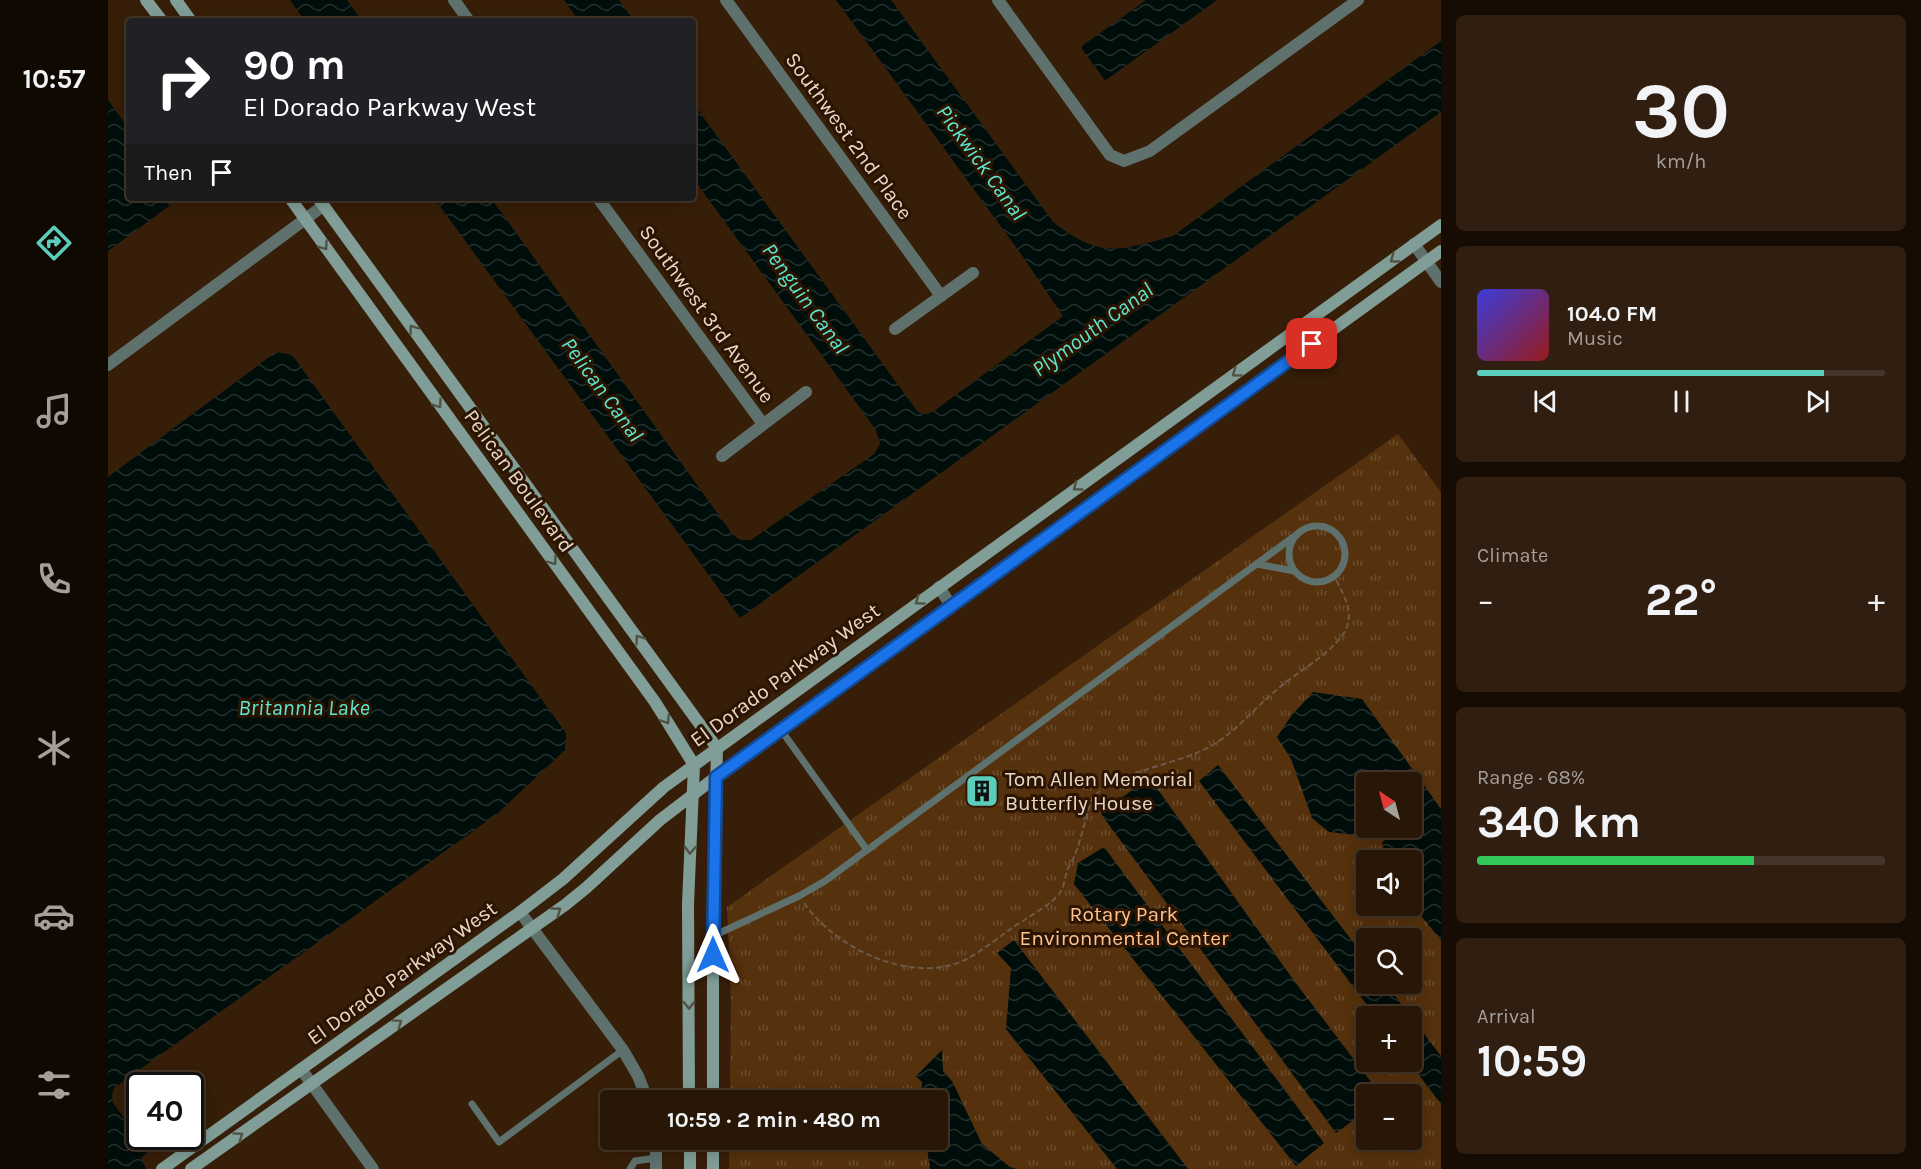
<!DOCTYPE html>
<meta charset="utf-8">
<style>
:root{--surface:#281606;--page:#301f10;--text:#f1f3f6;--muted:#a59f9b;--line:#443528;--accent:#5bcebb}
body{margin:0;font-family:Karla,sans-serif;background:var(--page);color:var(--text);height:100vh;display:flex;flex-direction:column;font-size:22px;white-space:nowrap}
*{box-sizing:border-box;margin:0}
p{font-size:20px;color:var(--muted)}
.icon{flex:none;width:33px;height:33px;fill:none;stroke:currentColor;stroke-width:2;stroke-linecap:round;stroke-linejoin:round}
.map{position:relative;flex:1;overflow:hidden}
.sheet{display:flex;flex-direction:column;gap:15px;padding:15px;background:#160c03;width:480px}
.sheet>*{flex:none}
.banner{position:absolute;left:18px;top:18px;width:570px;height:183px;border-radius:6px;box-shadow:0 3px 15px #0003,0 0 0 2px var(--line);background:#202124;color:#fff;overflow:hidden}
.needle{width:39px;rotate:324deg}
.fabs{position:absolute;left:1248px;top:772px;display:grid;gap:12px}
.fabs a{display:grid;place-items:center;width:66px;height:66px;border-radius:6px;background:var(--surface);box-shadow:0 3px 15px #0003,0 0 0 2px var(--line);font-size:30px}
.speed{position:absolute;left:18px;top:1072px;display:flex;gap:12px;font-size:30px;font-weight:700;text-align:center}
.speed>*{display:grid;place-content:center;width:78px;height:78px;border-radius:50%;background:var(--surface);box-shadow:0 3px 15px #0003,0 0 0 2px var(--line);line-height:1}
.speed .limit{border:3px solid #111;border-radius:9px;background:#fff;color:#111}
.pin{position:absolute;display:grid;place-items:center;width:51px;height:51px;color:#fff;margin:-26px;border-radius:12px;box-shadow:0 3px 9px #0006}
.me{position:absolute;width:66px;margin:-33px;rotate:0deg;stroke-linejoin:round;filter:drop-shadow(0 0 4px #0008)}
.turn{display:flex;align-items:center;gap:21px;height:126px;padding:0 18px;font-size:27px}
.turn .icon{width:78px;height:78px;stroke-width:2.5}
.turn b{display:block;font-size:42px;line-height:51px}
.then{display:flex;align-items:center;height:57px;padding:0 18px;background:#0003;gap:12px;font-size:22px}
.big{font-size:45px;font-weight:700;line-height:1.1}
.sheet .card{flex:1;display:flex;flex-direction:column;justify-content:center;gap:9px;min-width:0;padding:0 21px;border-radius:9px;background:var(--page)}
.sheet .dial{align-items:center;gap:0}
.dial b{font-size:78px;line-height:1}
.song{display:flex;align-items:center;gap:18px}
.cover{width:72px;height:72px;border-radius:9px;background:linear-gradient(135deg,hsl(240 70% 55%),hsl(0 70% 35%))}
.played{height:6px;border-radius:3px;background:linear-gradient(90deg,var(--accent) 85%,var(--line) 85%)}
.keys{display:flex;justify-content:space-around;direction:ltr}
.heat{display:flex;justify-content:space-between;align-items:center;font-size:33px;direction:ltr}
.charge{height:9px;border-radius:4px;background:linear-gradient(90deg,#34c759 68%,var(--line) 0)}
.trip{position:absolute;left:492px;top:1090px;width:348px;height:60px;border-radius:6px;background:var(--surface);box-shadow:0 3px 15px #0003,0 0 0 2px var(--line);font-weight:700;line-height:60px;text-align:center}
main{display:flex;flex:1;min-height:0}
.dock{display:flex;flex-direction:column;width:108px;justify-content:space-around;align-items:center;background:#100902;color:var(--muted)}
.dock .icon{width:42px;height:42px}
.dock .current{color:var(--accent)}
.dock b{font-size:27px;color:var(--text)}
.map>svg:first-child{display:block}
</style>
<main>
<nav class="dock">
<b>10:57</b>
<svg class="icon current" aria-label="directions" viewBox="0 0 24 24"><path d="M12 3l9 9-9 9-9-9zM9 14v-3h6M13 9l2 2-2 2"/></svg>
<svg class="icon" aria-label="music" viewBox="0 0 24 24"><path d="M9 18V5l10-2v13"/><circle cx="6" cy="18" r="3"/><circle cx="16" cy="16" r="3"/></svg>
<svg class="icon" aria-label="phone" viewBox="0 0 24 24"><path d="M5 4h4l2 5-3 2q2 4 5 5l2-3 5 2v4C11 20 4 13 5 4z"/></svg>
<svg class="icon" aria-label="climate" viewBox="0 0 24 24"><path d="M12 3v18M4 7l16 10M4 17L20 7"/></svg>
<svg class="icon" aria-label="car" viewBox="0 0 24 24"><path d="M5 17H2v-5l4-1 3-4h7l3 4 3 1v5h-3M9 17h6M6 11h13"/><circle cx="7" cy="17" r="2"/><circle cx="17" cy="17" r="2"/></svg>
<svg class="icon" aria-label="filters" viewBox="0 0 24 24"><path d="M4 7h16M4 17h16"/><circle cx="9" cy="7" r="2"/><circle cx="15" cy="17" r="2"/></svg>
</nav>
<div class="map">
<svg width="1333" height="1169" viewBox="0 0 1333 1169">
<defs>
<pattern id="grass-tufts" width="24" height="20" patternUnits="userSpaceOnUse" patternTransform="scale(1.5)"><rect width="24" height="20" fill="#55310d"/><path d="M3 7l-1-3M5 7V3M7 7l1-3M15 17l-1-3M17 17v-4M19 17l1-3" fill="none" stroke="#6d4e2f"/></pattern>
<pattern id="water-waves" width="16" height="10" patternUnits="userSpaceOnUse" patternTransform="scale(1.5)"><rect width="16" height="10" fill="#000e0b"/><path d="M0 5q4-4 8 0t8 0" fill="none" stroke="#25302d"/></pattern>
</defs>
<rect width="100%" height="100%" fill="#361e08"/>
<path fill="url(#grass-tufts)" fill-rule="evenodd" d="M 1290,434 L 1333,492 L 1333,1169 L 621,1169 L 621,1140 L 830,1140 L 830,1101 L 622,1101 L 623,999 L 619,907 ZM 1258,783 L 1304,783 L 1304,828 L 1258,828 ZM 1258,861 L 1304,861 L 1304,906 L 1258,906 ZM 1258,939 L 1304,939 L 1304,984 L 1258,984 ZM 1258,1017 L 1304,1017 L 1304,1062 L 1258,1062 ZM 1258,1095 L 1304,1095 L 1304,1140 L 1258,1140 Z"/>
<g fill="url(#water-waves)">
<path d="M 182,0 L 239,0 L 254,21 L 197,21 Z"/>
<path d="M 456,0 L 511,0 L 526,21 L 471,21 Z"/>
<path d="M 728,0 L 783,0 L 945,222 C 993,259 1010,251 1065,236 L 1333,41 L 1333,112 L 632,618 L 326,198 L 383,198 L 625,535 L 633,540 L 643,540 L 766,454 L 772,444 L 768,430 L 585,178 L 585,103 L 809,411 C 816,415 819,415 826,411 L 955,316 L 913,254 Z"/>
<path d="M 1038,0 L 1109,0 L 998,80 L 996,79 L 974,49 L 974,46 Z"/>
<path d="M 0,100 L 21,129 L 21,198 L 63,198 L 61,206 L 0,251 Z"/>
<path d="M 168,352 L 184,355 L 458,733 L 457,750 L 389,814 L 6,1088 L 4,1095 L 5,1103 L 41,1151 L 33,1158 L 38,1169 L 0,1169 L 0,477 Z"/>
<path d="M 1205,692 L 1254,699 L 1333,809 L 1333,940 L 1304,905 L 1304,861 L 1280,861 L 1274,843 L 1283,833 L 1277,828 L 1304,828 L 1304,783 L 1258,783 L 1258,826 L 1249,835 L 1221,832 L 1204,818 L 1183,759 L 1169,737 L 1183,716 Z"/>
<path d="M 1110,765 L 1258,959 L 1258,984 L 1278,984 L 1303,1017 L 1268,1017 L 1091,781 Z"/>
<path d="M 1041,777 L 1187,982 L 1273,1095 L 1258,1095 L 1258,1111 L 1228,1133 L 993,814 Z"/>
<path d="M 996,847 L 1216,1143 L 1188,1166 L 966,884 L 970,863 Z"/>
<path d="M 906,940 L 1080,1169 L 1009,1169 L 898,1029 L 903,968 L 889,953 Z"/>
<path d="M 1304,1018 L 1333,1056 L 1333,1104 L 1301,1062 L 1304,1062 Z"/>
<path d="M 834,1050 L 835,1071 L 844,1081 L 874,1144 L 902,1167 L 909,1169 L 822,1169 L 818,1140 L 830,1140 L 830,1101 L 813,1101 L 814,1082 L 808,1076 Z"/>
</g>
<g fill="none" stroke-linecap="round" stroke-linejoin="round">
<path stroke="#6e5946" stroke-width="2" stroke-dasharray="6 3" stroke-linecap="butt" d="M 696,903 C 728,949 805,986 859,959 C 875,950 890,938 904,928 C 917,919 944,904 952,893 C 956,887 957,877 959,871 C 961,865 965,860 967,855 C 974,836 978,816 984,798 C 1015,768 1069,766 1105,745 C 1130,730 1148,706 1171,688 C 1188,673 1209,662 1225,646 C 1231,640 1239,631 1240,623 C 1244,607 1233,590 1226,576"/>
<g stroke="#5f716d" stroke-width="7">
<circle cx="1209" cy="554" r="28"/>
<path d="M 1149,564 L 1186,571"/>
<path d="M 673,730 L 759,850"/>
<path d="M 605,936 L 691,896 L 717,881 L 1192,532"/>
<path d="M 364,1104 L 391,1142 L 515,1050"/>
<path d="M 522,1169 L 527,1161 L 548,1158"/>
</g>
<g stroke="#5f716d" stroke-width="12">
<path d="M 346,0 L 361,21"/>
<path d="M 618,0 L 833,296"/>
<path d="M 890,0 L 1002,155 L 1016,161 L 1042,151 L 1250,0"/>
<path d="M 490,198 L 655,424"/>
<path d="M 1306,244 L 1333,282"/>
<path d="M 787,329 L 865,273"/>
<path d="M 0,365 L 215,206"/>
<path d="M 614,456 L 698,392"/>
<path d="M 831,587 L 844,607"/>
<path d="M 412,912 L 515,1050 L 530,1076 L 540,1101"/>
<path d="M 193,1069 L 265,1169"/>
<path d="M 548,1140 L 548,1169"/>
</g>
<g stroke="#809e97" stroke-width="12">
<path d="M 38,0 L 54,21"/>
<path d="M 68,0 L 83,21"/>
<path d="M 182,198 L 547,702 L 586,765 L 580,904 L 581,1101"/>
<path d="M 210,198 L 609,748 L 605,904 L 605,1101"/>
<path d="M 582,1140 L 582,1169"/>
<path d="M 605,1140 L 605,1169"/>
<path d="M 54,1169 L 412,912 L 455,879 L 556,787 L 1333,225"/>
<path d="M 83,1169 L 457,905 L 478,888 L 552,820 L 608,777 L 1333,251"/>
</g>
</g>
<defs><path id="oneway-chevron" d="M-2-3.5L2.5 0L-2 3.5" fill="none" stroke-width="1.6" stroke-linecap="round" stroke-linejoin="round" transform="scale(1.5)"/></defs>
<g stroke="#515244">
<use href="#oneway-chevron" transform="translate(216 246) rotate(55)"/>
<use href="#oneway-chevron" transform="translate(1286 259) rotate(144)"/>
<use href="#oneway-chevron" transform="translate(305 329) rotate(-126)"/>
<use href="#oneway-chevron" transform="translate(1128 373) rotate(144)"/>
<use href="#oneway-chevron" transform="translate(330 404) rotate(54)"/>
<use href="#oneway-chevron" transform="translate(969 487) rotate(144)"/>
<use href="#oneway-chevron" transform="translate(445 561) rotate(54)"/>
<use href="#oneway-chevron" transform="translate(811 601) rotate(144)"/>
<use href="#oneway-chevron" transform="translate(531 639) rotate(-126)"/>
<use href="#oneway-chevron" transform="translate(558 720) rotate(57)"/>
<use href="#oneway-chevron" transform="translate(582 850) rotate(92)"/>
<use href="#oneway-chevron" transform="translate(449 911) rotate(-36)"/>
<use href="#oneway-chevron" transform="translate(581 1005) rotate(90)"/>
<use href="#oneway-chevron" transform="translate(290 1023) rotate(-35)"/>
<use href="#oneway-chevron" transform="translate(131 1136) rotate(-35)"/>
</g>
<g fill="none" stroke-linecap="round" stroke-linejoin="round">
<g stroke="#114b97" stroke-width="15">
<path id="route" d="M 605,955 L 608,777 L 1204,344"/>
</g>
<use href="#route" stroke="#1a73e8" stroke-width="10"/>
</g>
<defs>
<g id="building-square" transform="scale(1.725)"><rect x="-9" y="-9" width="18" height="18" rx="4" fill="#5bcebb" stroke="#2b1401"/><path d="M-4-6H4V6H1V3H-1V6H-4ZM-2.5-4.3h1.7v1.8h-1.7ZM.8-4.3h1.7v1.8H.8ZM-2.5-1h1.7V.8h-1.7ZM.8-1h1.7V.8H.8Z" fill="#111"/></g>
</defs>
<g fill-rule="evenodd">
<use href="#building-square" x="874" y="791"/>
</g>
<g text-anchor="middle" stroke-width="6" stroke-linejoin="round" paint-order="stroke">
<g font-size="21" fill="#e8d8cb" stroke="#2b1401">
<text transform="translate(741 136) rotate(54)" y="7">Southwest 2nd Place</text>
<text transform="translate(599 314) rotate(54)" y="7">Southwest 3rd Avenue</text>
<text transform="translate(411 481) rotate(54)" y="7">Pelican Boulevard</text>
<text transform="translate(677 675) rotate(-36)" y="7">El Dorado Parkway West</text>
<text transform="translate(294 973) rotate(-36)" y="7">El Dorado Parkway West</text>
</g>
<g font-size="21" fill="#e8d8cb" stroke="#2b1401" text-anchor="start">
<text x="897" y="786">Tom Allen Memorial<tspan x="897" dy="24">Butterfly House</tspan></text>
</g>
<g font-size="21" fill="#ffc392" stroke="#2b1401">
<text x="1016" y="921">Rotary Park<tspan x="1016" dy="24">Environmental Center</tspan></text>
</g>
<g font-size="22" font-style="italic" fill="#5de7d1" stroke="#2b1401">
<text transform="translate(874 162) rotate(54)" y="8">Pickwick Canal</text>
<text transform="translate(698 298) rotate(54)" y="8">Penguin Canal</text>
<text transform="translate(984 329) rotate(-36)" y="8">Plymouth Canal</text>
<text transform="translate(495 389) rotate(54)" y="8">Pelican Canal</text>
<text x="196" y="715">Britannia Lake</text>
</g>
</g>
</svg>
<div class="fabs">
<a><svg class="needle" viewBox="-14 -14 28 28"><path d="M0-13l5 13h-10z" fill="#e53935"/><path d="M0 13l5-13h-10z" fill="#a59f9b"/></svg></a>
<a><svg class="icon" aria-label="sound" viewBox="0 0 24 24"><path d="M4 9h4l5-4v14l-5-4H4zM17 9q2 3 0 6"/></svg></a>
<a><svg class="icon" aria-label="search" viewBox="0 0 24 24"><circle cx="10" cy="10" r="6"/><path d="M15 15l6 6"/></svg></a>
<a>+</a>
<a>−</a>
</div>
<div class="speed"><div class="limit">40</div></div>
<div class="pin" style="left:1204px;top:344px;background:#d93025"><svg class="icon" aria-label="arrive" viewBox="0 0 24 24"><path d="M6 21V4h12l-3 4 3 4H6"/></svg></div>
<svg class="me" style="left:605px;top:955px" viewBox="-20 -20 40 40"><path d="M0-17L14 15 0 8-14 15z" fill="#1a73e8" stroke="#fff" stroke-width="4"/></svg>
<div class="trip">10:59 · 2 min · 480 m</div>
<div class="banner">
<div class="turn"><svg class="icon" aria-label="right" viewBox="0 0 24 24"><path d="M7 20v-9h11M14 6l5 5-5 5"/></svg><div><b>90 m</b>El Dorado Parkway West</div></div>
<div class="then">Then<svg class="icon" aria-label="arrive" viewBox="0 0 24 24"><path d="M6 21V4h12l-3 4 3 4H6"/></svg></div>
</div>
</div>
<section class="sheet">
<div class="card dial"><b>30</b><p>km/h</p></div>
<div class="card">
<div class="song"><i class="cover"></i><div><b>104.0 FM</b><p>Music</p></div></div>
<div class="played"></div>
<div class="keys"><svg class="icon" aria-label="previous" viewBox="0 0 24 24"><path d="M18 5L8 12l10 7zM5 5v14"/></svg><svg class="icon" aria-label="pause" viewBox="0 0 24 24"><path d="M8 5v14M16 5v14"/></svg><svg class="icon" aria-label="next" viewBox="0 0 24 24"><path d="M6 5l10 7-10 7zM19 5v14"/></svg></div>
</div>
<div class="card"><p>Climate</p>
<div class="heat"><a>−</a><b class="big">22°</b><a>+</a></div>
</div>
<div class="card"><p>Range · 68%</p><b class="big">340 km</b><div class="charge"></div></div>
<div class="card"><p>Arrival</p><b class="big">10:59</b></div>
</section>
</main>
